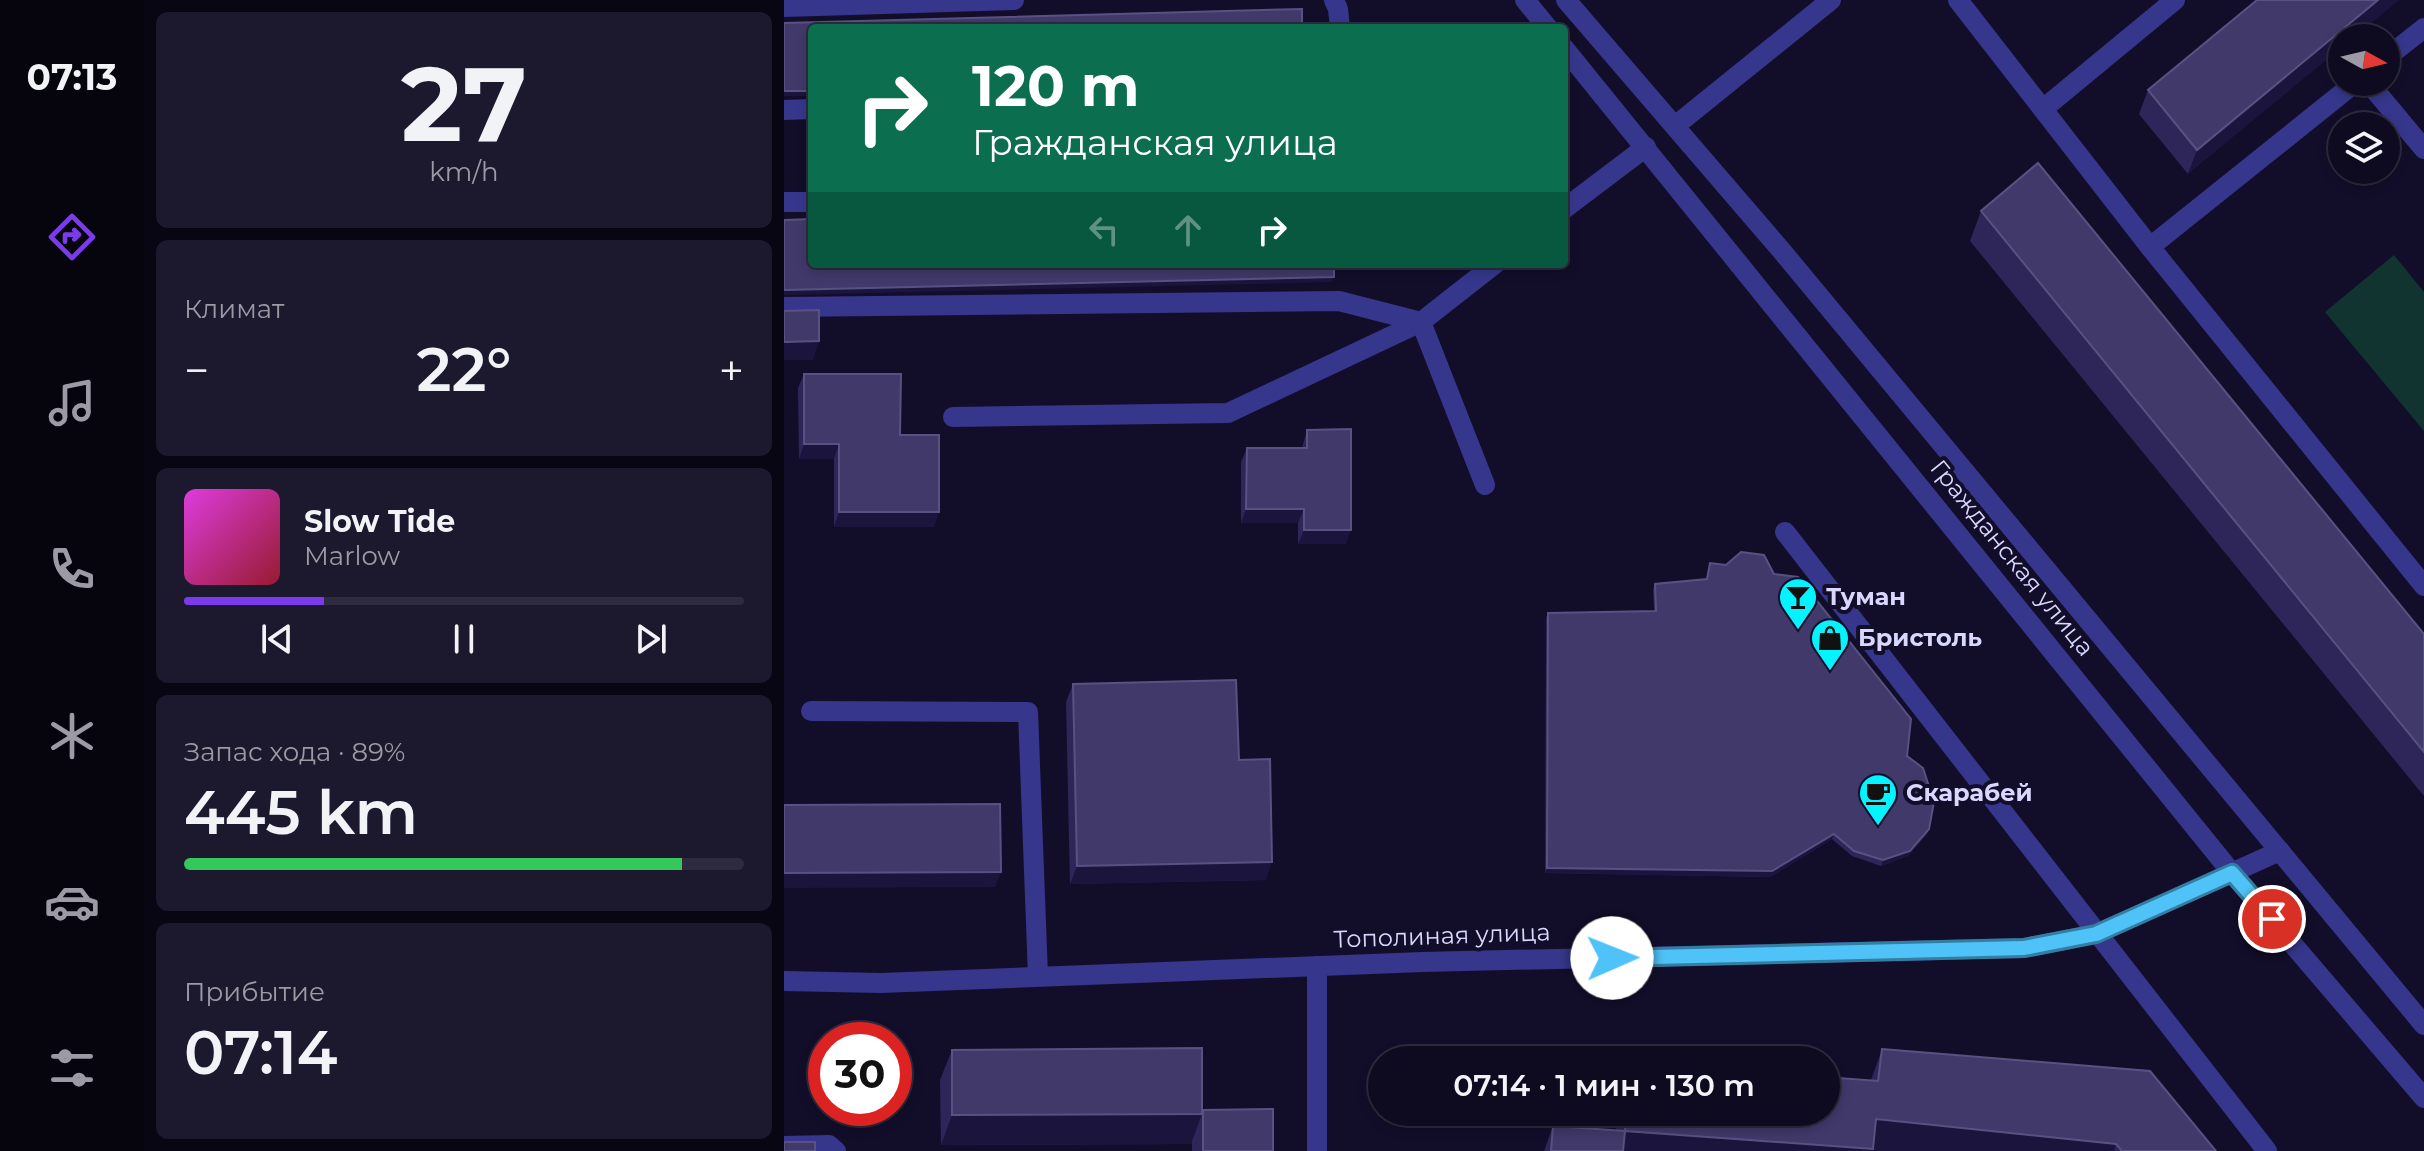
<!DOCTYPE html>
<html lang="ru">
<meta charset="utf-8">
<style>
:root{--surface:#0e0a20;--page:#1c182d;--text:#f1f3f6;--muted:#9b9aa5;--line:#2e2b3e;--accent:#7c3aed}
body{margin:0;font-family:Montserrat,sans-serif;background:var(--page);color:var(--text);height:100vh;display:flex;flex-direction:column;font-size:30px;white-space:nowrap}
*{box-sizing:border-box;margin:0}
p{font-size:26px;color:var(--muted)}
.icon{flex:none;width:44px;height:44px;fill:none;stroke:currentColor;stroke-width:2;stroke-linecap:round;stroke-linejoin:round}
.map{position:relative;flex:1;overflow:hidden}
.panel{display:flex;flex-direction:column;gap:12px;padding:12px;background:#080612;width:640px}
.panel>*{flex:none}
.top-card{position:absolute;left:24px;top:24px;width:760px;height:244px;border-radius:8px;box-shadow:0 4px 12px #0003,0 0 0 2px var(--line);background:#0b6e4f;color:#fff;overflow:hidden}
.needle{width:52px;rotate:98deg}
.controls{position:absolute;left:1544px;top:24px;display:grid;gap:16px}
.controls a{display:grid;place-items:center;width:72px;height:72px;border-radius:50%;background:var(--surface);box-shadow:0 4px 12px #0003,0 0 0 2px var(--line);font-size:40px}
.speed{position:absolute;left:24px;top:1022px;display:flex;gap:16px;font-size:40px;font-weight:700;text-align:center}
.speed>*{display:grid;place-content:center;width:104px;height:104px;border-radius:50%;background:var(--surface);box-shadow:0 4px 12px #0003,0 0 0 2px var(--line);line-height:1}
.speed .limit{border:12px solid #d22;background:#fff;color:#111}
.pin{position:absolute;display:grid;place-items:center;width:68px;height:68px;color:#fff;margin:-34px;border:4px solid #fff;border-radius:50%;box-shadow:0 2px 8px #0007}
.me{position:absolute;width:88px;margin:-44px;rotate:89deg;stroke-linejoin:round;filter:drop-shadow(0 0 6px #0008)}
.turn{display:flex;align-items:center;gap:28px;height:168px;padding:0 32px;font-size:36px}
.turn .icon{width:104px;height:104px;stroke-width:2.5}
.turn b{display:block;font-size:56px;line-height:68px}
.lanes{display:flex;align-items:center;height:76px;padding:0 32px;background:#0003;justify-content:center;gap:40px;direction:ltr}
.lanes .off{opacity:.35}
.big{font-size:60px;font-weight:600;line-height:1.1}
.panel .tile{flex:1;display:flex;flex-direction:column;justify-content:center;gap:12px;min-width:0;padding:0 28px;border-radius:12px;background:var(--page)}
.panel .dial{align-items:center;gap:0}
.dial b{font-size:104px;line-height:1}
.song{display:flex;align-items:center;gap:24px}
.cover{width:96px;height:96px;border-radius:12px;background:linear-gradient(135deg,hsl(300 70% 55%),hsl(350 70% 35%))}
.played{height:8px;border-radius:4px;background:linear-gradient(90deg,var(--accent) 25%,var(--line) 25%)}
.keys{display:flex;justify-content:space-around;direction:ltr}
.heat{display:flex;justify-content:space-between;align-items:center;font-size:44px;direction:ltr}
.charge{height:12px;border-radius:6px;background:linear-gradient(90deg,#34c759 89%,var(--line) 0)}
.trip{position:absolute;left:584px;top:1046px;width:472px;height:80px;border-radius:40px;background:var(--surface);box-shadow:0 4px 12px #0003,0 0 0 2px var(--line);font-weight:600;line-height:80px;text-align:center}
main{display:flex;flex:1;min-height:0}
.dock{display:flex;flex-direction:column;width:144px;justify-content:space-around;align-items:center;background:#06040d;color:var(--muted)}
.dock .icon{width:56px;height:56px}
.dock .current{color:var(--accent)}
.dock b{font-size:36px;color:var(--text)}
.map>svg:first-child{display:block}
</style>
<main>
<nav class="dock">
<b>07:13</b>
<svg class="icon current" aria-label="directions" viewBox="0 0 24 24"><path d="M12 3l9 9-9 9-9-9zM9 14v-3h6M13 9l2 2-2 2"/></svg>
<svg class="icon" aria-label="music" viewBox="0 0 24 24"><path d="M9 18V5l10-2v13"/><circle cx="6" cy="18" r="3"/><circle cx="16" cy="16" r="3"/></svg>
<svg class="icon" aria-label="phone" viewBox="0 0 24 24"><path d="M5 4h4l2 5-3 2q2 4 5 5l2-3 5 2v4C11 20 4 13 5 4z"/></svg>
<svg class="icon" aria-label="climate" viewBox="0 0 24 24"><path d="M12 3v18M4 7l16 10M4 17L20 7"/></svg>
<svg class="icon" aria-label="car" viewBox="0 0 24 24"><path d="M5 17H2v-5l4-1 3-4h7l3 4 3 1v5h-3M9 17h6M6 11h13"/><circle cx="7" cy="17" r="2"/><circle cx="17" cy="17" r="2"/></svg>
<svg class="icon" aria-label="filters" viewBox="0 0 24 24"><path d="M4 7h16M4 17h16"/><circle cx="9" cy="7" r="2"/><circle cx="15" cy="17" r="2"/></svg>
</nav>
<section class="panel">
<div class="tile dial"><b>27</b><p>km/h</p></div>
<div class="tile"><p>Климат</p>
<div class="heat"><a>−</a><b class="big">22°</b><a>+</a></div>
</div>
<div class="tile">
<div class="song"><i class="cover"></i><div><b>Slow Tide</b><p>Marlow</p></div></div>
<div class="played"></div>
<div class="keys"><svg class="icon" aria-label="previous" viewBox="0 0 24 24"><path d="M18 5L8 12l10 7zM5 5v14"/></svg><svg class="icon" aria-label="pause" viewBox="0 0 24 24"><path d="M8 5v14M16 5v14"/></svg><svg class="icon" aria-label="next" viewBox="0 0 24 24"><path d="M6 5l10 7-10 7zM19 5v14"/></svg></div>
</div>
<div class="tile"><p>Запас хода · 89%</p><b class="big">445 km</b><div class="charge"></div></div>
<div class="tile"><p>Прибытие</p><b class="big">07:14</b></div>
</section>
<div class="map">
<svg width="1640" height="1151" viewBox="0 0 1640 1151">
<rect width="100%" height="100%" fill="#120e2a"/>
<path fill="#113431" d="M 1610,255 L 1640,292 L 1640,431 L 1541,312 Z"/>
<g fill="none" stroke-linecap="round" stroke-linejoin="round">
<g stroke="#36378c" stroke-width="20">
<path d="M 550,0 L 554,9 L 556,28"/>
<path d="M 741,0 L 764,28"/>
<path d="M 782,0 L 997,250 L 1640,1025"/>
<path d="M 1174,0 L 1366,247"/>
<path d="M 0,7 L 230,0"/>
<path d="M 780,48 L 1448,873 L 1640,1098"/>
<path d="M 1602,58 L 1640,28"/>
<path d="M 1572,82 L 1366,247 L 1640,586"/>
<path d="M 1584,82 L 1640,149"/>
<path d="M 1259,109 L 1391,0"/>
<path d="M 0,110 L 28,109"/>
<path d="M 891,126 L 1047,0"/>
<path d="M 0,202 L 28,202"/>
<path d="M 780,209 L 862,147"/>
<path d="M 0,307 L 555,301 L 637,322 L 444,413 L 169,417"/>
<path d="M 701,485 L 637,322 L 711,264"/>
<path d="M 1001,532 L 1483,1151"/>
<path d="M 27,711 L 244,712 L 254,976"/>
<path d="M 533,966 L 533,1151"/>
<path d="M 0,981 L 97,983 L 638,962 L 1240,948 L 1312,934 L 1496,851"/>
<path d="M 0,1146 L 45,1145 L 52,1151"/>
</g>
</g>
<g fill="#2e2659">
<path d="M 1473,0 L 1404,174 L 1355,114 L 1364,90 Z"/>
<path d="M 1197,211 L 1640,634 L 1640,796 L 1186,241 Z"/>
<path d="M 20,374 L 116,435 L 150,527 L 50,527 L 50,459 L 15,459 L 14,388 Z"/>
<path d="M 523,430 L 562,544 L 514,544 L 514,523 L 457,523 L 457,462 L 463,448 L 518,448 Z"/>
<path d="M 926,563 L 990,574 L 1123,756 L 1145,829 L 1143,834 L 1124,856 L 1097,866 L 1068,856 L 1048,839 L 986,877 L 761,873 L 762,618 L 764,613 L 870,611 L 869,589 L 871,584 L 922,579 Z"/>
<path d="M 289,684 L 455,760 L 482,880 L 286,884 L 282,702 Z"/>
<path d="M 1098,1049 L 1432,1151 L 767,1151 L 832,1130 L 833,1112 L 1042,1112 L 1087,1080 Z"/>
<path d="M 168,1050 L 418,1113 L 419,1110 L 489,1151 L 408,1151 L 408,1141 L 407,1144 L 157,1145 L 156,1080 Z"/>
<path d="M 769,1126 L 767,1151 L 760,1151 Z"/>
</g>
<g fill="#1b153e">
<path d="M 1594,0 L 1615,0 L 1569,38 L 1558,38 L 1558,47 L 1404,174 L 1413,150 Z"/>
<rect x="0" y="91" width="28" height="5"/>
<path d="M 550,277 L 548,282 L 0,295 L 0,290 Z"/>
<path d="M 35,341 L 29,360 L 0,360 L 0,342 Z"/>
<path d="M 20,444 L 55,444 L 50,459 L 15,459 Z"/>
<path d="M 462,509 L 520,509 L 514,523 L 457,523 Z"/>
<path d="M 55,512 L 155,512 L 150,527 L 50,527 Z"/>
<path d="M 520,530 L 567,530 L 562,544 L 514,544 Z"/>
<path d="M 1145,829 L 1143,834 L 1124,856 L 1097,866 L 1099,860 Z"/>
<path d="M 1050,834 L 1048,839 L 986,877 L 761,873 L 763,868 Z"/>
<path d="M 488,862 L 482,880 L 286,884 L 293,866 Z"/>
<path d="M 217,872 L 211,887 L 0,888 L 0,873 Z"/>
<path d="M 418,1114 L 407,1144 L 157,1145 L 168,1115 Z"/>
<path d="M 1092,1119 L 1332,1144 L 1330,1151 L 833,1151 L 841,1131 Z"/>
</g>
<g fill="#40396a" stroke="#585282" stroke-width="2">
<path d="M 1473,0 L 1594,0 L 1413,150 L 1364,90 Z"/>
<path d="M 518,9 L 518,28 L 28,28 L 28,91 L 0,91 L 0,23 Z"/>
<path d="M 1254,163 L 1640,634 L 1640,752 L 1197,211 Z"/>
<path d="M 28,219 L 28,264 L 550,264 L 550,277 L 0,290 L 0,220 Z"/>
<path d="M 35,310 L 35,341 L 0,342 L 0,311 Z"/>
<path d="M 20,374 L 117,374 L 116,435 L 155,435 L 155,512 L 55,512 L 55,444 L 20,444 Z"/>
<path d="M 567,429 L 567,530 L 520,530 L 520,509 L 462,509 L 463,448 L 523,448 L 523,430 Z"/>
<path d="M 957,552 L 980,555 L 990,574 L 1014,577 L 1127,719 L 1123,756 L 1139,768 L 1150,802 L 1145,829 L 1126,851 L 1099,860 L 1070,851 L 1050,834 L 988,871 L 763,868 L 764,613 L 872,611 L 871,584 L 923,579 L 926,563 L 942,565 Z"/>
<path d="M 452,680 L 455,760 L 486,759 L 488,862 L 293,866 L 289,684 Z"/>
<path d="M 216,804 L 217,872 L 0,873 L 0,805 Z"/>
<path d="M 418,1048 L 418,1114 L 168,1115 L 168,1050 Z"/>
<path d="M 1098,1049 L 1366,1071 L 1432,1151 L 1338,1151 L 1332,1144 L 1092,1119 L 1089,1149 L 841,1131 L 842,1112 L 1042,1112 L 1042,1077 L 1094,1081 Z"/>
<path d="M 489,1109 L 489,1151 L 419,1151 L 419,1110 Z"/>
<path d="M 769,1126 L 841,1131 L 839,1151 L 767,1151 Z"/>
<rect x="0" y="1142" width="31" height="9"/>
</g>
<g fill="none" stroke-linecap="round" stroke-linejoin="round">
<g stroke="#337fa1" stroke-width="20">
<path id="route" d="M 828,958 L 1240,948 L 1312,934 L 1448,873 L 1488,919"/>
</g>
<use href="#route" stroke="#4fc3f7" stroke-width="14"/>
</g>
<defs>
<g id="bar-pin" transform="scale(2)"><path d="M0 17L-7.5 6A9.5 9.5 0 1 1 7.5 6Z" fill="#03f3ff" stroke="#120e2a"/><path d="M-6-5H6L.8 .8V4.5H3.5V6h-7V4.5H-.8V.8Z" fill="#111"/></g>
<g id="shop-pin" transform="scale(2)"><path d="M0 17L-7.5 6A9.5 9.5 0 1 1 7.5 6Z" fill="#03f3ff" stroke="#120e2a"/><path d="M-5-2.5h2.3a2.7 3.5 0 0 1 5.4 0H5L5.5 6h-11ZM-1.5-2.5h3a1.5 2.3 0 0 0-3 0Z" fill="#111"/></g>
<g id="cafe-pin" transform="scale(2)"><path d="M0 17L-7.5 6A9.5 9.5 0 1 1 7.5 6Z" fill="#03f3ff" stroke="#120e2a"/><path d="M-5.5-4.5H6V0H3Q3 3.5 0 3.5H-2.5Q-5.5 3.5-5.5 0ZM3-3.2v2h1.7v-2ZM-6 4.5H4V6H-6Z" fill="#111"/></g>
</defs>
<g fill-rule="evenodd">
<use href="#bar-pin" x="1014" y="597"/>
<use href="#shop-pin" x="1046" y="638"/>
<use href="#cafe-pin" x="1094" y="793"/>
</g>
<g text-anchor="middle" stroke-width="8" stroke-linejoin="round" paint-order="stroke">
<g font-size="24" fill="#dad7ff" stroke="#120e2a">
<text transform="translate(1228 558) rotate(51)" y="8">Гражданская улица</text>
<text transform="translate(658 936) rotate(-2)" y="8">Тополиная улица</text>
</g>
<g font-size="24" font-weight="bold" fill="#dad7ff" stroke="#120e2a" text-anchor="start">
<text x="1042" y="605">Туман</text>
<text x="1074" y="646">Бристоль</text>
<text x="1122" y="801">Скарабей</text>
</g>
</g>
</svg>
<div class="controls">
<a><svg class="needle" viewBox="-14 -14 28 28"><path d="M0-13l5 13h-10z" fill="#e53935"/><path d="M0 13l5-13h-10z" fill="#9b9aa5"/></svg></a>
<a><svg class="icon" aria-label="layers" viewBox="0 0 24 24"><path d="M12 4l9 5-9 5-9-5zM3 14l9 5 9-5"/></svg></a>
</div>
<div class="speed"><div class="limit">30</div></div>
<div class="pin" style="left:1488px;top:919px;background:#d93025"><svg class="icon" aria-label="arrive" viewBox="0 0 24 24"><path d="M6 21V4h12l-3 4 3 4H6"/></svg></div>
<svg class="me" style="left:828px;top:958px" viewBox="-20 -20 40 40"><circle r="19" fill="#fff"/><path d="M0-13L10 11 0 6-10 11z" fill="#4fc3f7"/></svg>
<div class="trip">07:14 · 1 мин · 130 m</div>
<div class="top-card">
<div class="turn"><svg class="icon" aria-label="right" viewBox="0 0 24 24"><path d="M7 20v-9h11M14 6l5 5-5 5"/></svg><div><b>120 m</b>Гражданская улица</div></div>
<div class="lanes"><svg class="icon off" aria-label="left" viewBox="0 0 24 24"><path d="M17 20v-9H6M10 6l-5 5 5 5"/></svg><svg class="icon off" aria-label="ahead" viewBox="0 0 24 24"><path d="M12 20V5M6 11l6-6 6 6"/></svg><svg class="icon" aria-label="right" viewBox="0 0 24 24"><path d="M7 20v-9h11M14 6l5 5-5 5"/></svg></div>
</div>
</div>
</main>
